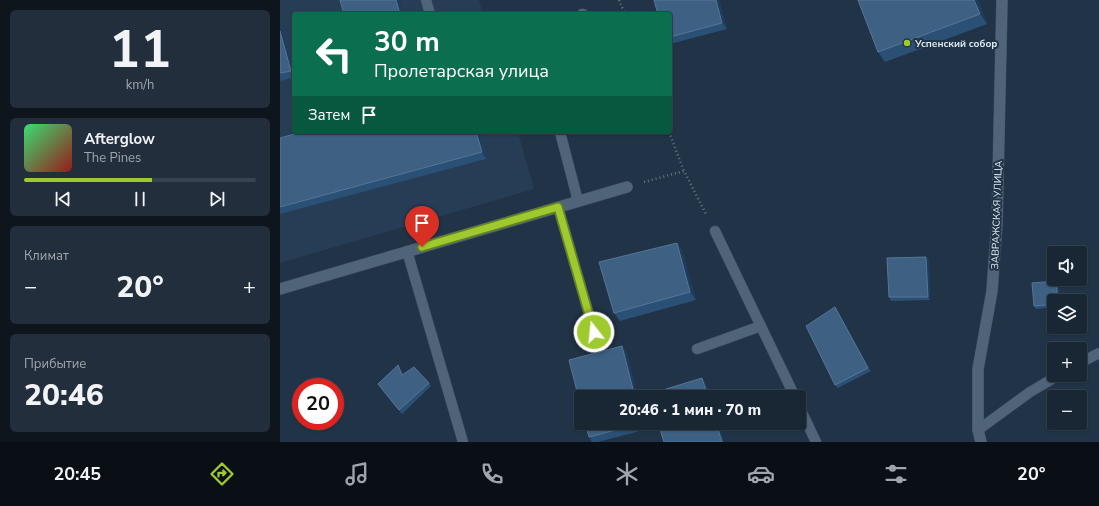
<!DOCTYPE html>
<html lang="ru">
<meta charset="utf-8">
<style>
:root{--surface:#192634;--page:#222e3c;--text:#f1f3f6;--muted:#9fa5ac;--line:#37434f;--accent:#9eca2f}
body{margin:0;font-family:"Nunito Sans",sans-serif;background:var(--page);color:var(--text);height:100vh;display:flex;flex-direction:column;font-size:15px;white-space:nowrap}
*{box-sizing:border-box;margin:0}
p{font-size:13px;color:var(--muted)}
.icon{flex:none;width:22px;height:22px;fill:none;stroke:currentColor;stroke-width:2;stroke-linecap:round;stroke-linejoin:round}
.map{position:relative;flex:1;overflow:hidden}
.sheet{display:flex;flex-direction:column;gap:10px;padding:10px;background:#0e151d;width:280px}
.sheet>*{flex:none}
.top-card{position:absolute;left:12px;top:12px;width:380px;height:122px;border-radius:4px;box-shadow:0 1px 3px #0004,0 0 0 1px var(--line);background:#0b6e4f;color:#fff;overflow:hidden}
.fabs{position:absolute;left:767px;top:246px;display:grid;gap:8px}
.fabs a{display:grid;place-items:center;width:40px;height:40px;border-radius:4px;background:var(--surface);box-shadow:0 1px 3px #0004,0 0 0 1px var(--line);font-size:20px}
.speed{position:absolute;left:12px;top:378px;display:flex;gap:8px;font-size:20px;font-weight:700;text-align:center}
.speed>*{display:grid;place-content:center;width:52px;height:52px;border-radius:50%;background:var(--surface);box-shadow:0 1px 3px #0004,0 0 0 1px var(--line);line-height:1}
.speed .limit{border:6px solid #d22;background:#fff;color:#111}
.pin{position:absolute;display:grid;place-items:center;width:34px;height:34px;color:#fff;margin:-41px -17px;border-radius:50% 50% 50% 0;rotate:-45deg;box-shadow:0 0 4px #0007}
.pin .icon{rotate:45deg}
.me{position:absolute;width:44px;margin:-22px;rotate:344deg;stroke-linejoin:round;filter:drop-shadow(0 0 3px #0008)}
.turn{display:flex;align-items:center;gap:14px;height:84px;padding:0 16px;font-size:18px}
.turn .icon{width:52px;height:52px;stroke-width:2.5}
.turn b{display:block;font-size:28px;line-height:34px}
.then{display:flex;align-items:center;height:38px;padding:0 16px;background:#0003;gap:8px;font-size:15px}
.big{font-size:30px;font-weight:800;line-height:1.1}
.sheet .widget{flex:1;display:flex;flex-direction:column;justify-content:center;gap:6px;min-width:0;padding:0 14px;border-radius:6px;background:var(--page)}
.sheet .dial{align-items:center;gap:0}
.dial b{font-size:52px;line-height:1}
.song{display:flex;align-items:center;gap:12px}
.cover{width:48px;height:48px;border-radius:6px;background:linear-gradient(135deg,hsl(140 70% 55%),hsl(0 70% 35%))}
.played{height:4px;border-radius:2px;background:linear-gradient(90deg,var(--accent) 55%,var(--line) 55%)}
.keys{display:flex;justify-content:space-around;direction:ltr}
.heat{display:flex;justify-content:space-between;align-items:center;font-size:22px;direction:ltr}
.trip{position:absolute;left:294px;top:390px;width:232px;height:40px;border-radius:4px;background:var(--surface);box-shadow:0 1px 3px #0004,0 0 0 1px var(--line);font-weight:800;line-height:40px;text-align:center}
.tab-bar{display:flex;height:64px;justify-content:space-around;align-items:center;background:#0a0f15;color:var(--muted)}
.tab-bar .icon{width:28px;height:28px}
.tab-bar .selected{color:var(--accent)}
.tab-bar b{font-size:18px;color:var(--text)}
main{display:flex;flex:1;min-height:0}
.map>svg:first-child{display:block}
</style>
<main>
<section class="sheet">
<div class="widget dial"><b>11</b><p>km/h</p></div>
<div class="widget">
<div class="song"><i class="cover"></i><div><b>Afterglow</b><p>The Pines</p></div></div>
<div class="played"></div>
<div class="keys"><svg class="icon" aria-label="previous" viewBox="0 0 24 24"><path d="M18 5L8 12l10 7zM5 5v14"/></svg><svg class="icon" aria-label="pause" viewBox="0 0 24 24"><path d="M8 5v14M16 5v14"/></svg><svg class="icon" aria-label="next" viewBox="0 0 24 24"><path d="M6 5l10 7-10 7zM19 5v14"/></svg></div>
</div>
<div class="widget"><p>Климат</p>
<div class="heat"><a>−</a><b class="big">20°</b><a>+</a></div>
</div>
<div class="widget"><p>Прибытие</p><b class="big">20:46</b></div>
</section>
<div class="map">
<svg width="819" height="442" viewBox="0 0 819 442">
<rect width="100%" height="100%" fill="#213346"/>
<path fill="#263d55" d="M 0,0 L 199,0 L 203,14 L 14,14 L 14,132 L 238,132 L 254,189 L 0,263 Z"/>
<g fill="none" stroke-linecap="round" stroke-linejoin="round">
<g stroke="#405061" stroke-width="11">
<g id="service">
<path d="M 146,0 L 150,14"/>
<path d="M 302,14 L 303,14"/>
<path d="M 280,132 L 298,201"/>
<path d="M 278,207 L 314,332"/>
<path d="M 435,231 L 515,397"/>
<path d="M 127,251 L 183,442"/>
<path d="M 417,349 L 481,326"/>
<path d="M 800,363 L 819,353"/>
<path d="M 519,406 L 536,442"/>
<path d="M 698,430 L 750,392 L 779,375"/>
</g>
</g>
<g stroke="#405061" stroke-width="12">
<g id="minor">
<path d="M 0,289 L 347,187"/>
<path d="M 701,442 L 698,430 L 698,369 L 712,291 L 717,223 L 722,0"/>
</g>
</g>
<g stroke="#687788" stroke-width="2.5" stroke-dasharray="1 3" stroke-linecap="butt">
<path d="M 339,0 L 345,14"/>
<path d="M 389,132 L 404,171"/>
<path d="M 364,182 L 404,171 L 427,216"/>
</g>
<use href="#service" stroke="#4f6379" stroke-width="10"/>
<use href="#minor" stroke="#4f6379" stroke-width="11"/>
</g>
<g fill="#2a5076">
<path d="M 439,0 L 447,29 L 390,44 L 390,14 Z"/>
<path d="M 578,0 L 698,0 L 707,24 L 605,62 L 598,52 Z"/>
<path d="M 0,21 L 14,73 L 14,77 L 0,81 Z"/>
<path d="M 199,132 L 206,159 L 0,214 L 0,138 Z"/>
<path d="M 397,243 L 402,251 L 416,300 L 340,321 L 334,313 Z"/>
<path d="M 649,260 L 650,300 L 611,301 L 609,297 Z"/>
<path d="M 779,284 L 774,301 L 774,307 L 756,309 L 754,306 Z"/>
<path d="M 555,307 L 591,371 L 558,388 L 555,385 Z"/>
<path d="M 118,365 L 123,375 L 149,383 L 151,386 L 122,414 L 100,387 Z"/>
<path d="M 305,423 L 438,423 L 444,442 L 384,442 L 379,426 L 318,442 L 312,442 L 309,437 Z"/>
</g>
<g fill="#1e3d5d">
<path d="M 116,0 L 120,0 L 124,14 L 120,14 Z"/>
<path d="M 436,0 L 439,0 L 447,29 L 442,23 Z"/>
<path d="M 694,0 L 698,0 L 707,24 L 700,14 Z"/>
<path d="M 0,21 L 14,73 L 14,76 L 11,71 L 0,31 Z"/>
<path d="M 196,132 L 199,132 L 206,159 L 202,152 Z"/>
<path d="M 397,243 L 402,251 L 416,300 L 410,292 Z"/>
<path d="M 646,257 L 649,260 L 650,300 L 648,297 Z"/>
<path d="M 776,281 L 779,284 L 780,301 L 778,301 Z"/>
<path d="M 555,307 L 557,310 L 591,371 L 588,368 Z"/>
<path d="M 342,346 L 347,352 L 358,397 L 355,397 Z"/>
<path d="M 422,378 L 426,384 L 430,397 L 428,397 Z"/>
<path d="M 436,423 L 438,423 L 444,442 L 442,442 Z"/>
</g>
<g fill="#3d6083" stroke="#567695">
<path d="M 60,0 L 116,0 L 120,14 L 64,14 Z"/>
<path d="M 374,0 L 436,0 L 442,23 L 390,37 L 390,14 L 378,14 Z"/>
<path d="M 578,0 L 694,0 L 700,14 L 598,52 Z"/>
<path d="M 0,31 L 11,71 L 0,73 Z"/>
<path d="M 22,132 L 196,132 L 202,152 L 0,207 L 0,138 Z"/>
<path d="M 397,243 L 410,292 L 334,313 L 319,262 Z"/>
<path d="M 646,257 L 648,297 L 609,297 L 607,258 Z"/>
<path d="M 776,281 L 778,301 L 774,301 L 774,304 L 754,306 L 752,283 Z"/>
<path d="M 555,307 L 588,368 L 555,385 L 526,326 Z"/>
<path d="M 342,346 L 355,397 L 301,397 L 301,407 L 289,360 Z"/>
<path d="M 118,365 L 122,375 L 134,367 L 149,383 L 119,410 L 98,384 Z"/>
<path d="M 422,378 L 428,397 L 360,397 Z"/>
<path d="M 305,423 L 362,423 L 309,437 Z"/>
<path d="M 378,423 L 436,423 L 442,442 L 384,442 Z"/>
</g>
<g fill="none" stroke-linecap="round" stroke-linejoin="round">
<g stroke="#67831f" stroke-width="10">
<path id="route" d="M 142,247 L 278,207 L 314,332"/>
</g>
<use href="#route" stroke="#9eca2f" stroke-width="7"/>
</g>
<circle fill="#9eca2f" stroke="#213346" stroke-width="1.5" cx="627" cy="43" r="4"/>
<g text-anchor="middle" stroke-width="4" stroke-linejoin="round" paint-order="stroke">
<g font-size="10" font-weight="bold" fill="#dee9f6" stroke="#213346" text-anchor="start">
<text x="635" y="47">Успенский собор</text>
</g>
<g font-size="10" fill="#dee9f6" stroke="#213346">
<text transform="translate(716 215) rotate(-88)" y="4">ЗАВРАЖСКАЯ УЛИЦА</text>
</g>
</g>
</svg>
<div class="fabs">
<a><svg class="icon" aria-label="sound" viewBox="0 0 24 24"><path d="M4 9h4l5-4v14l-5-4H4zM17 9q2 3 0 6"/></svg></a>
<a><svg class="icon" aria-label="layers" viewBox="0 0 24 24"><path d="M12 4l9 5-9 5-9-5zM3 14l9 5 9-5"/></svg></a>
<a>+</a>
<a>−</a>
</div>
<div class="speed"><div class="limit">20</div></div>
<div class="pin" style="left:142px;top:247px;background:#d93025"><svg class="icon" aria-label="arrive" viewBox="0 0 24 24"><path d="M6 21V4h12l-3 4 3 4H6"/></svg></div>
<svg class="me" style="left:314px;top:332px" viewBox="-20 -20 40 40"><circle r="17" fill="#9eca2f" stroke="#fff" stroke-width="3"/><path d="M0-11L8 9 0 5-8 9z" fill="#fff"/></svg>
<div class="trip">20:46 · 1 мин · 70 m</div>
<div class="top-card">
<div class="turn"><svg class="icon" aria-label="left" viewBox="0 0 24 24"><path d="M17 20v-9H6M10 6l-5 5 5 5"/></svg><div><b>30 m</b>Пролетарская улица</div></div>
<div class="then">Затем<svg class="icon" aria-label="arrive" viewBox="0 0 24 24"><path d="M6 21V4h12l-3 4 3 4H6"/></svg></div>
</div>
</div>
</main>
<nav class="tab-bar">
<b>20:45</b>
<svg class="icon selected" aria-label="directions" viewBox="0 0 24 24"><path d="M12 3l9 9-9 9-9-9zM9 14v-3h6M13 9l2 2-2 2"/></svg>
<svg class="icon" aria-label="music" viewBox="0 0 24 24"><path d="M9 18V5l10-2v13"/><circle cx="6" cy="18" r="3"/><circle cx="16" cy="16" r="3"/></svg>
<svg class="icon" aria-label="phone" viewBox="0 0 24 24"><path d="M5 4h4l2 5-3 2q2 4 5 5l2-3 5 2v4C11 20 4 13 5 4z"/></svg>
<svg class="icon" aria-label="climate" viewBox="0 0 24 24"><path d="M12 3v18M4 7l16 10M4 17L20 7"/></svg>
<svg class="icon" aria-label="car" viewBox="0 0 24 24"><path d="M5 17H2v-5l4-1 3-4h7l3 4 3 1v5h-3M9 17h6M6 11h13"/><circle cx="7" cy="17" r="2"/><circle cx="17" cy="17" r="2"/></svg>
<svg class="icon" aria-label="filters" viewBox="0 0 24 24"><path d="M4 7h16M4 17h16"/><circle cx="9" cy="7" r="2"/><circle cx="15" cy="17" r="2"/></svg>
<b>20°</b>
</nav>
